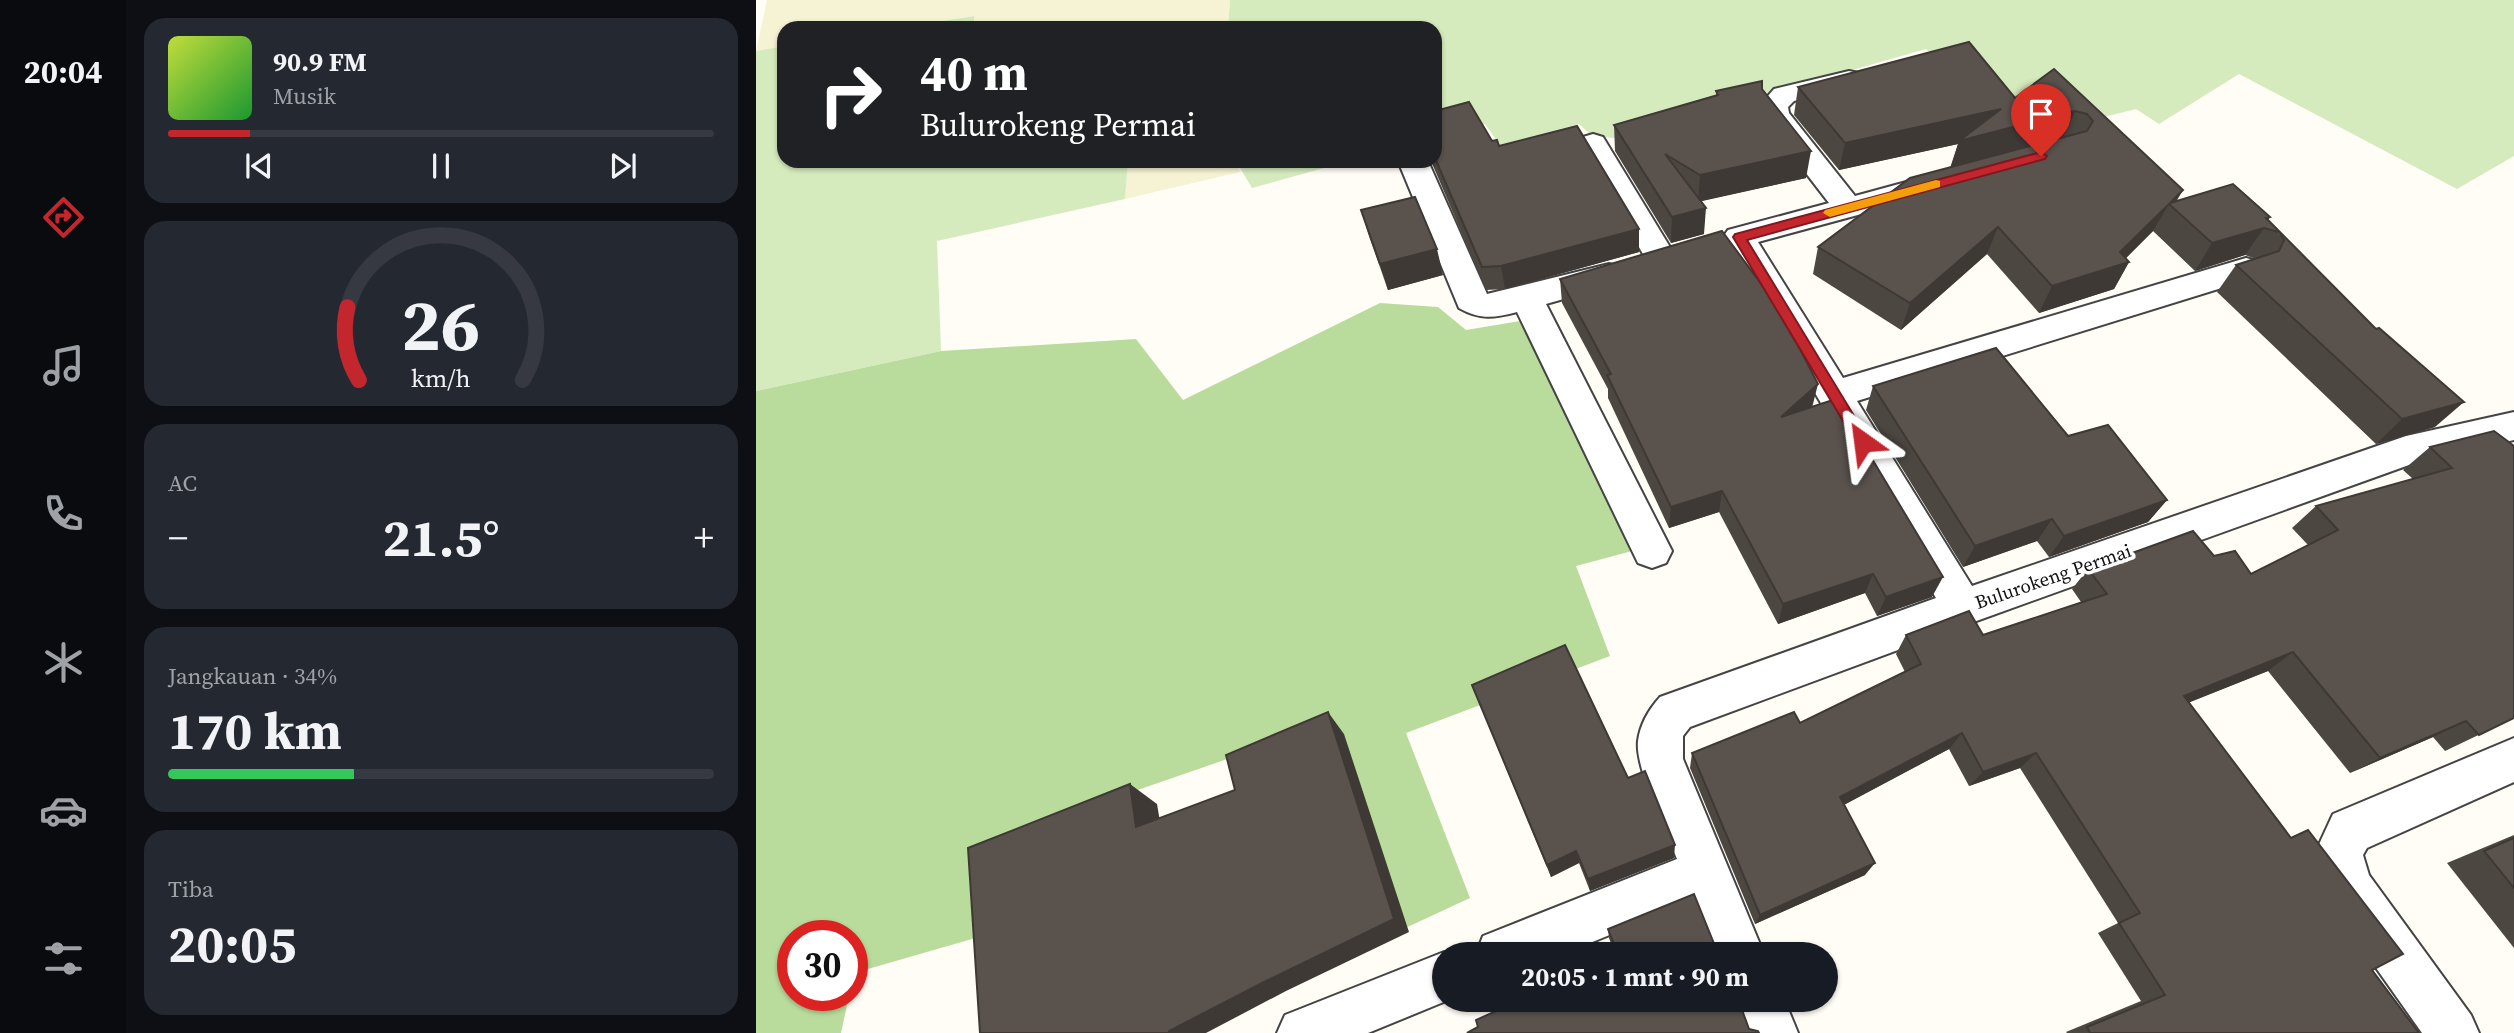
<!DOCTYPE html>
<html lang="id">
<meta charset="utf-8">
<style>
:root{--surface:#171b24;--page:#242831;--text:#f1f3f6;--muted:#9ea1a6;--line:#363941;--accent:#c4262e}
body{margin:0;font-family:"Source Serif 4",serif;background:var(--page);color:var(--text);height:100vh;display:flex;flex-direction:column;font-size:26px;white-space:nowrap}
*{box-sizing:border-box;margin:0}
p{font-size:23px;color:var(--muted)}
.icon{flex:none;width:38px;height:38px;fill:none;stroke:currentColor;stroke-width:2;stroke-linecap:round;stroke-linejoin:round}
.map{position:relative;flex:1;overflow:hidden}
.side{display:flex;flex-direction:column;gap:18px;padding:18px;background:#0d0f14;width:630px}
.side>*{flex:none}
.hud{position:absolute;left:21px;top:21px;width:665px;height:147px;border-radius:21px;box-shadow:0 2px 5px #0004;background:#202124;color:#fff;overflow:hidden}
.speed{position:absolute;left:21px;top:920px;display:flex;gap:14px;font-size:35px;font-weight:700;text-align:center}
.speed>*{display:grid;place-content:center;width:91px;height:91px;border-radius:50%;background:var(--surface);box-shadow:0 2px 5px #0004;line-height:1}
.speed .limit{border:10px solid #d22;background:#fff;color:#111}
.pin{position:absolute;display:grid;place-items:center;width:60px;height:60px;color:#fff;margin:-72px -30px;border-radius:50% 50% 50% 0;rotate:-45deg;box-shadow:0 0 7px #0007}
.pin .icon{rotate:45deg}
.me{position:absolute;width:77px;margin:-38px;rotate:329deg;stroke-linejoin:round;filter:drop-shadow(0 0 5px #0008)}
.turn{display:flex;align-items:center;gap:24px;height:147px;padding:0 28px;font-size:32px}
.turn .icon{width:91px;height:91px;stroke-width:2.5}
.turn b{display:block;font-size:49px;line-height:60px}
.big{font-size:52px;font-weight:700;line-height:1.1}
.side .widget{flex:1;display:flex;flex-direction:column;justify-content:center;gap:10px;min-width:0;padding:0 24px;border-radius:21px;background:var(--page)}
.side .dial{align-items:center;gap:0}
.dial svg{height:182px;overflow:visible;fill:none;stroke:var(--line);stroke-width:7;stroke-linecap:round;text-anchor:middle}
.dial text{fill:var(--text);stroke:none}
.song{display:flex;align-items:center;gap:21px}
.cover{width:84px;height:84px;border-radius:10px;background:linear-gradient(135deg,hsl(70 70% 55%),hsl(130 70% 35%))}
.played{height:7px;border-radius:4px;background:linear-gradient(90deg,var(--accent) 15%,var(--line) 15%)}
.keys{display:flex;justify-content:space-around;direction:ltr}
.heat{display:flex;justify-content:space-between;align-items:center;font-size:38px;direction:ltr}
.charge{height:10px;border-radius:5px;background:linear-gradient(90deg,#34c759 34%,var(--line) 0)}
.trip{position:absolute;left:676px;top:942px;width:406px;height:70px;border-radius:35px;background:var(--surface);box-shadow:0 2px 5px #0004;font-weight:700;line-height:70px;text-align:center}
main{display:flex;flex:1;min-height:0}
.dock{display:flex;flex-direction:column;width:126px;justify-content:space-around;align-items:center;background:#090b0e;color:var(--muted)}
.dock .icon{width:49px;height:49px}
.dock .selected{color:var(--accent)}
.dock b{font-size:32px;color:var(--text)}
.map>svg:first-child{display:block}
</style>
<main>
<nav class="dock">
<b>20:04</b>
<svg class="icon selected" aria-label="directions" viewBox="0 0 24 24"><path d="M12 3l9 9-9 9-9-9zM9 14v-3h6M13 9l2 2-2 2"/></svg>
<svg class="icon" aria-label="music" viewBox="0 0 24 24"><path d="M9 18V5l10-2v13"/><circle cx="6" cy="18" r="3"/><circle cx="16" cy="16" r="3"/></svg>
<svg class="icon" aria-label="phone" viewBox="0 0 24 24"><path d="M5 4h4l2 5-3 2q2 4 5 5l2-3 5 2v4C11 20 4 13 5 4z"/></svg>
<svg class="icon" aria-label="climate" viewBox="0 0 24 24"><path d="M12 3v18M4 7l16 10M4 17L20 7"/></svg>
<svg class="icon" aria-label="car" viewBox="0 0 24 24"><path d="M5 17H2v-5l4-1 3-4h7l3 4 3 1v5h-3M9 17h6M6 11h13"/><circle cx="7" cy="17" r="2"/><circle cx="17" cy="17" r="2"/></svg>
<svg class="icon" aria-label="filters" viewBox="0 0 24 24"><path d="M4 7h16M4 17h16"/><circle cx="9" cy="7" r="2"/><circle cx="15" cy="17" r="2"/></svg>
</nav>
<section class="side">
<div class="widget">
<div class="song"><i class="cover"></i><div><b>90.9 FM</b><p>Musik</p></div></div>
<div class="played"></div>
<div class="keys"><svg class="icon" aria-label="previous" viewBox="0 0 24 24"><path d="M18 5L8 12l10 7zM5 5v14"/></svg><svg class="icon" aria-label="pause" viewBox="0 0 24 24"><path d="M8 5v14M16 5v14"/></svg><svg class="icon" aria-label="next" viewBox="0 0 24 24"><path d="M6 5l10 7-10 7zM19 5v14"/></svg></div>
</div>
<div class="widget dial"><svg viewBox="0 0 100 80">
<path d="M14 69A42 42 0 1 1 86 69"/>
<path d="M14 69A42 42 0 0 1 9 37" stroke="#c4262e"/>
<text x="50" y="56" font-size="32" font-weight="700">26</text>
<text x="50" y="72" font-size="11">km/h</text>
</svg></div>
<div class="widget"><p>AC</p>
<div class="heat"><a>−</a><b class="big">21.5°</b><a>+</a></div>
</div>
<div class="widget"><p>Jangkauan · 34%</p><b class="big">170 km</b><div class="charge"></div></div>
<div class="widget"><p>Tiba</p><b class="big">20:05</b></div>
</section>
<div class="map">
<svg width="1758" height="1033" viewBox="0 0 1758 1033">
<rect width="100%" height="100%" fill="#fffdf5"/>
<g fill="#f6f3d4">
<path d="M 11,0 L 474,0 L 472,28 L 218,28 L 217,16 L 141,28 L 28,28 L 28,46 L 0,51 Z"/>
<path d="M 372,161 L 480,161 L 484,172 L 369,199 Z"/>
</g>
<g fill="#d5ebbd">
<path d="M 474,0 L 1758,0 L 1758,156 L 1701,189 L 1483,74 L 1403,124 L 1380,109 L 1340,119 L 1313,91 L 1238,111 L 1170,49 L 858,138 L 836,136 L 823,124 L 744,145 L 729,124 L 679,137 L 679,28 L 472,28 Z"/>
<path d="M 218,16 L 218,28 L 141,28 Z"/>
<path d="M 28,46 L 28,161 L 372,161 L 369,199 L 181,241 L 185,351 L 0,391 L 0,51 Z"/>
<path d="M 480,161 L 593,161 L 496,188 Z"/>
</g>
<path fill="#b9dc9c" d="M 624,303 L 682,307 L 710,330 L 776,319 L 891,547 L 820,566 L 854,656 L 650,733 L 714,898 L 645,930 L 567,726 L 341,804 L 352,900 L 98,973 L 96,979 L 96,936 L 37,936 L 37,996 L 93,996 L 85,1033 L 0,1033 L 0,391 L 185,351 L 380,339 L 427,400 Z"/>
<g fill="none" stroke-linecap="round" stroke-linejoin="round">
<g stroke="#444" stroke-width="4">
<g id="minor">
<path d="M 1093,71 L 1103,73 L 1107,79 L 1103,85 L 1038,101 L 1032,107 L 1033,113 L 1099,196 L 1176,175 L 1187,178 L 1191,185 L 1187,192 L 1002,242 L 1087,378 L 1490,258 L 1501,261 L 1506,269 L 1501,277 L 1101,401 L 1216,586 L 1650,436 L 1758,412 L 1758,440 L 1653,465 L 1212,624 L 934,727 L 927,736 L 927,759 L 1008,954 L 958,954 L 937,901 L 807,954 L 720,954 L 727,936 L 921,859 C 910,831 879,768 882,741 C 884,725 893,709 904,697 L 1180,598 L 967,237 L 972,230 L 1073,203 L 1009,120 L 1004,105 L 1018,89 Z"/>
<path d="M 837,134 L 847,137 L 917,252 L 922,260 L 917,268 L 906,271 L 895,268 L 823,143 L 827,137 Z"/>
<path d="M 642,161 L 672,161 L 731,294 L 853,264 L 864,267 L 869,275 L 864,283 L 790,304 L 916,551 L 910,563 L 896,568 L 882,563 L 761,312 C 738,318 724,320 703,308 Z"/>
<path d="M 1758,738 L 1758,782 L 1611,848 L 1607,855 L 1613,875 L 1715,1015 L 1723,1033 L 1666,1033 L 1575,904 L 1559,853 L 1577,814 Z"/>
<path d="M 688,952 L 693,954 L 688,954 L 688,999 L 695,999 L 612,1033 L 521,1033 L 529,1015 Z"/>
<path d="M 977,999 L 1028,999 L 1042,1033 L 990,1033 Z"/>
</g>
</g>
<use href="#minor" fill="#fff" fill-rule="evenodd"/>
</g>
<g fill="#4d4742">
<path d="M 1298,69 L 1421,201 L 1514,217 L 1512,220 L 1679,427 L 1620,444 L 1461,292 L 1480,265 L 1500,259 L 1489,255 L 1439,271 L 1397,231 L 1370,258 L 1373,262 L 1358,289 L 1283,313 L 1231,254 L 1145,330 L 1057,274 L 1062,247 L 1195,167 L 1202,144 L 1083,170 L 1038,115 L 1042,87 L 1259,98 Z"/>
<path d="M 1006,89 L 1050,178 L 944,201 L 948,234 L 915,243 L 859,151 L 858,125 L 960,95 L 960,91 Z"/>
<path d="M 679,111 L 736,141 L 883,252 L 749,289 L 730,290 L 675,161 L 679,161 Z"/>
<path d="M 605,210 L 687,275 L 632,290 L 613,236 Z"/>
<path d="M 804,279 L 1057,407 L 1176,597 L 1121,616 L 1109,593 L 1022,624 L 963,512 L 913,528 L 852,398 L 852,389 L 806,303 Z"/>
<path d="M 1117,386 L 1312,436 L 1411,500 L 1392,522 L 1293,557 L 1281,541 L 1207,567 L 1110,410 Z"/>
<path d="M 1738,431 L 1758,718 L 1689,751 L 1677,737 L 1594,773 L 1512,671 L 1433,702 L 1616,970 L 1663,1033 L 1311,1033 L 1310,1032 L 1385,1001 L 1342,933 L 1362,923 L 1264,768 L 1213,786 L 1193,749 L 1088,805 L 1109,875 L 999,924 L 934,768 L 936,753 L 1044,723 L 1149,672 L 1140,654 L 1150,635 L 1227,635 L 1325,602 L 1316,589 L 1332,569 L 1458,556 L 1495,574 L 1552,545 L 1536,528 L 1560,506 L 1657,479 L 1647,470 L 1674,447 Z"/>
<path d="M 716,685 L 918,858 L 834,891 L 823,863 L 795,877 Z"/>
<path d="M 1758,835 L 1758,948 L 1691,863 Z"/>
<path d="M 852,929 L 959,946 L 967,954 L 859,954 L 853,938 Z"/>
</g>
<g fill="#3f3936">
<path d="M 1245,109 L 1319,111 L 1307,138 L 1194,168 L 1202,144 L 1083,170 L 1089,143 Z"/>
<path d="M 1055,151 L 1050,178 L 942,202 L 944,175 Z"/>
<path d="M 1427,190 L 1417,207 L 1413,204 Z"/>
<path d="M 1413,204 L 1397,231 L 1363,265 L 1373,262 L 1358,289 L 1283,313 L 1296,286 L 1364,252 Z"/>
<path d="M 950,208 L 948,234 L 915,243 L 916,217 Z"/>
<path d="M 1514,217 L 1506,229 L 1508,228 L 1489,255 L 1439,271 L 1456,243 Z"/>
<path d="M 1242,227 L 1231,254 L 1145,330 L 1154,303 Z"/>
<path d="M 883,229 L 883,252 L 749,289 L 745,266 Z"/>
<path d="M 681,249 L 687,275 L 632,290 L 624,264 Z"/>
<path d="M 1062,384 L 1056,408 L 1025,417 Z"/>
<path d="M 1708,402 L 1679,427 L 1620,444 L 1646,419 Z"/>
<path d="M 966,491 L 963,512 L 913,528 L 915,507 Z"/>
<path d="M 1411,500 L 1392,522 L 1293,557 L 1308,536 Z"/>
<path d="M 1296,519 L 1281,541 L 1207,567 L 1219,546 Z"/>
<path d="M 1117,574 L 1109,593 L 1022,624 L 1027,604 Z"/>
<path d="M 1187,577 L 1176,597 L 1121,616 L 1130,597 Z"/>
<path d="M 1537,652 L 1512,671 L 1407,713 L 1428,696 Z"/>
<path d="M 572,712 L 588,734 L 653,932 L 530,991 L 450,1033 L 413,1033 L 413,1031 Z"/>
<path d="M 1710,721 L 1677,737 L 1594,773 L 1624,758 Z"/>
<path d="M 1206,733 L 1193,749 L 1076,811 L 1084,797 Z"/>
<path d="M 1280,753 L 1264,768 L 1213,786 L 1227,772 Z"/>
<path d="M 374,784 L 401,804 L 408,845 L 380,827 Z"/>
<path d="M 919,845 L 918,858 L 834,891 L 832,879 Z"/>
<path d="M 820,851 L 823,863 L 795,877 L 791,865 Z"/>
<path d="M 1119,863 L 1109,875 L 999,924 L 1004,915 Z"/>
</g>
<g fill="#5a524d" stroke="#3f3936" stroke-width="2">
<path d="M 1213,42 L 1259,98 L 1298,69 L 1427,190 L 1414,203 L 1477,184 L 1514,217 L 1510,218 L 1620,329 L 1623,328 L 1708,402 L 1646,419 L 1480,265 L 1523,251 L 1528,240 L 1523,232 L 1508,228 L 1456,243 L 1413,204 L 1364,252 L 1373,262 L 1296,286 L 1242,227 L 1154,303 L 1062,247 L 1154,178 L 1331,131 L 1337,121 L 1331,114 L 1319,111 L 1203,141 L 1245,109 L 1089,143 L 1042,87 Z"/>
<path d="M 1006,81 L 1006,89 L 1055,151 L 944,175 L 909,154 L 950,208 L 916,217 L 858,125 L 962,95 L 960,91 Z"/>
<path d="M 713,102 L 736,141 L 741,140 L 743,146 L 821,126 L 883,229 L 745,266 L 726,267 L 679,158 L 679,111 Z"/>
<path d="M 659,197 L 681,249 L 624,264 L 605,210 Z"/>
<path d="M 966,231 L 1023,308 L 1062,384 L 1025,417 L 1080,399 L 1187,577 L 1130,597 L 1117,574 L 1027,604 L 966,491 L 915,507 L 851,375 L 855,374 L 804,279 Z"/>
<path d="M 1240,348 L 1312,436 L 1352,425 L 1411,500 L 1308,536 L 1296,519 L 1219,546 L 1117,386 Z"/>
<path d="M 1738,431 L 1758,446 L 1758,718 L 1723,735 L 1710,721 L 1624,758 L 1537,652 L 1428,696 L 1535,838 L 1552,830 L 1647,954 L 1616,970 L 1663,1033 L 1334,1033 L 1331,1027 L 1409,995 L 1363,923 L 1384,913 L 1280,753 L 1227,772 L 1206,733 L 1084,797 L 1119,863 L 1004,915 L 936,753 L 1038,712 L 1044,723 L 1165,664 L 1150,635 L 1213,611 L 1227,635 L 1351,594 L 1332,569 L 1437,531 L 1458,556 L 1479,551 L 1495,574 L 1582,530 L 1560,506 L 1696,468 L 1674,447 Z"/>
<path d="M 809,645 L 872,778 L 889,771 L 919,845 L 832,879 L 820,851 L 791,865 L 716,685 Z"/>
<path d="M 572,712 L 638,919 L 508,982 L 413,1031 L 413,1033 L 224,1033 L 212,848 L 374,784 L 380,827 L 479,790 L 470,755 Z"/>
<path d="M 1758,838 L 1758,888 L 1728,851 Z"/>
<path d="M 938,894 L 959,946 L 965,948 L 967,954 L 862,954 L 852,929 Z"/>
<path d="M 767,999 L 982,999 L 993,1029 L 1002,1031 L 1003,1033 L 711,1033 L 722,1027 L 720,1020 Z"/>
</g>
<path fill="#c4262e" stroke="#7f191e" stroke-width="2" d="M 1285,152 L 1291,156 L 1289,159 L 991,240 L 1114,442 L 1107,448 L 1102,446 L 977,237 L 979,234 Z"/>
<path fill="#f59e0b" d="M 1180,180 L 1184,181 L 1184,187 L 1074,217 L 1067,213 L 1069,210 Z"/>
<g text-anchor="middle" stroke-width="7" stroke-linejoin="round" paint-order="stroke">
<g font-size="19" fill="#111" stroke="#fff">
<text transform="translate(1297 576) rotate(-19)" y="7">Bulurokeng Permai</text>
</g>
</g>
</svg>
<div class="speed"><div class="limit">30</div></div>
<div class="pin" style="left:1285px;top:156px;background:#d93025"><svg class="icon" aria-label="arrive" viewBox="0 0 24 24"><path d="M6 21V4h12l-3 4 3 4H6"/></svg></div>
<svg class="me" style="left:1107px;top:442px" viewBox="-20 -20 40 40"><path d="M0-17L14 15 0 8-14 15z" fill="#c4262e" stroke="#fff" stroke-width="4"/></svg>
<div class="trip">20:05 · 1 mnt · 90 m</div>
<div class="hud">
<div class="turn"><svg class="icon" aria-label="right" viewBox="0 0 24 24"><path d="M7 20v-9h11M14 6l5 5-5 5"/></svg><div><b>40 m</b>Bulurokeng Permai</div></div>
</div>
</div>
</main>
